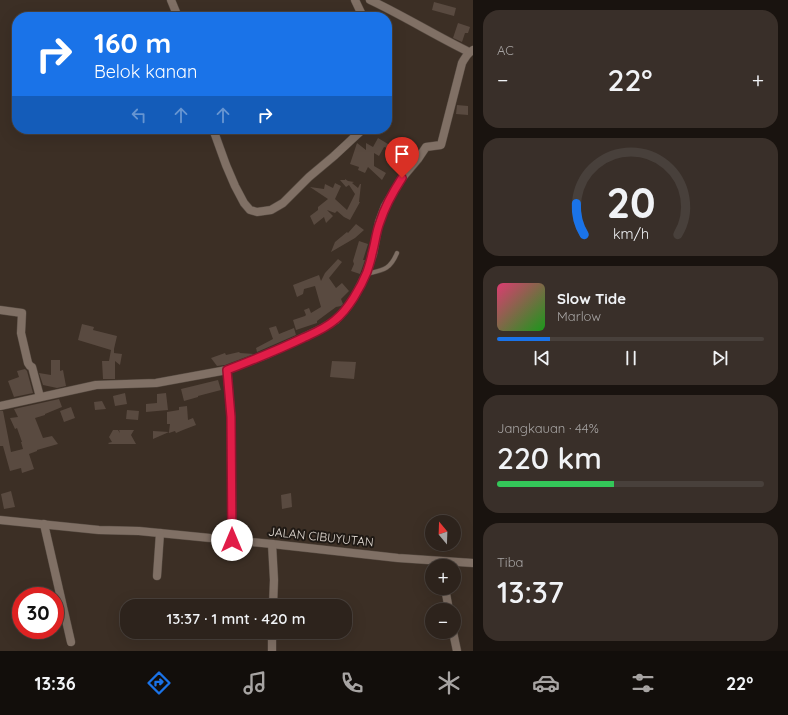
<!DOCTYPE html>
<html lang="id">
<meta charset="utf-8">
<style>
:root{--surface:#2d231c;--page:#392f29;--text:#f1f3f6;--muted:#a7a4a3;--line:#48403b;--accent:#1a73e8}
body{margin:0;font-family:Quicksand,sans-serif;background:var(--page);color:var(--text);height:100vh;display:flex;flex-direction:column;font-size:15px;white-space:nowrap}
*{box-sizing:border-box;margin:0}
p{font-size:13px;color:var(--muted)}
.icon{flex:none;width:22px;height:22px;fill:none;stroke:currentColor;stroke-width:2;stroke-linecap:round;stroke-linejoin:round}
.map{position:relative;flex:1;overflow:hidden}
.side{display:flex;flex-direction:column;gap:10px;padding:10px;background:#19130f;width:315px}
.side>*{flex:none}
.guide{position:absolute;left:12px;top:12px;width:380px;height:122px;border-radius:16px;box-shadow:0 4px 16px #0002,0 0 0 1px var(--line);background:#1a73e8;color:#fff;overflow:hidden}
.needle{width:26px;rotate:341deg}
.buttons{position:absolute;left:425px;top:515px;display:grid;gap:8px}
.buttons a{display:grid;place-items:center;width:36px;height:36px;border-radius:50%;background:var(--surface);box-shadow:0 4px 16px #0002,0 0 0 1px var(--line);font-size:20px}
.speed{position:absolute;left:12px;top:587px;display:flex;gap:8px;font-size:20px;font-weight:700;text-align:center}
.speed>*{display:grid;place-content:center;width:52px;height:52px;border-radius:50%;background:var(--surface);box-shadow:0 4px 16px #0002,0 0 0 1px var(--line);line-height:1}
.speed .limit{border:6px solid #d22;background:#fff;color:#111}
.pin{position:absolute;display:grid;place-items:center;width:34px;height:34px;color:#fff;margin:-41px -17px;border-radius:50% 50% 50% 0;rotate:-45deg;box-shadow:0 0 4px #0007}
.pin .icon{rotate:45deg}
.me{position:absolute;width:44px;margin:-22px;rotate:0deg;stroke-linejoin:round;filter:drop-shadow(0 0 3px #0008)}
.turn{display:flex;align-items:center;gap:14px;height:84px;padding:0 16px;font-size:18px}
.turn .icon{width:52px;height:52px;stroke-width:2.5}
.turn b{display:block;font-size:28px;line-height:34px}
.lanes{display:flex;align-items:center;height:38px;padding:0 16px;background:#0003;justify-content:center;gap:20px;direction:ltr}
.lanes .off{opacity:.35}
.big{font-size:30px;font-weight:600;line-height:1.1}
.side .widget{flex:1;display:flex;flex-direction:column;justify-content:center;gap:6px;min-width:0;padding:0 14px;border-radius:16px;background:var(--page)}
.side .dial{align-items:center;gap:0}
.dial svg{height:104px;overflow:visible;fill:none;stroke:var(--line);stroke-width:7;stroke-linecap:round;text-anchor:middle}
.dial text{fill:var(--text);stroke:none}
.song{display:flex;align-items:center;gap:12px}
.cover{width:48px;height:48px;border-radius:6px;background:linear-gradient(135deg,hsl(340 70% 55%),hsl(120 70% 35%))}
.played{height:4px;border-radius:2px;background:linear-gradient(90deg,var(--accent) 20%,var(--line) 20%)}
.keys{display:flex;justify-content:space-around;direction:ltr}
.heat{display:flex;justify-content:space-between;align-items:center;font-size:22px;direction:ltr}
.charge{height:6px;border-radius:3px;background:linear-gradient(90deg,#34c759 44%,var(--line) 0)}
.trip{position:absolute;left:120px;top:599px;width:232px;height:40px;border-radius:16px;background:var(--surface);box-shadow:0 4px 16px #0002,0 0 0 1px var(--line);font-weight:600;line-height:40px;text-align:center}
.menu{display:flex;height:64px;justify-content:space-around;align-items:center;background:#120e0b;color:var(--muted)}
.menu .icon{width:28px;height:28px}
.menu .on{color:var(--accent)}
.menu b{font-size:18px;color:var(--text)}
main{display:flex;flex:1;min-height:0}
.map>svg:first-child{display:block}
</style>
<main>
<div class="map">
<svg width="473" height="651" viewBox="0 0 473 651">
<rect width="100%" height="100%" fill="#3c2f25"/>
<g fill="#594a40">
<path d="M 434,2 L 456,8 L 454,16 L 432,10 Z"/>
<path d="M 458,23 L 470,27 L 468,33 L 465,33 L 462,42 L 453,38 Z"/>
<path d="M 457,105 L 468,106 L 468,115 L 456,114 Z"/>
<path d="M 378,138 L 393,147 L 395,141 L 402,143 L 400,152 L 384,147 L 379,156 L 374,153 L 374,166 L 386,173 L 382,180 L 368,167 L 365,173 L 358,170 L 359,167 L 350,164 L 357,143 L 366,150 L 366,143 L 373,147 Z"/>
<path d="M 345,179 L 348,181 L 354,182 L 352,183 L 358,188 L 360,184 L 361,184 L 359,202 L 360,202 L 350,220 L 344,217 L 337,211 L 335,213 L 327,210 L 333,216 L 326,223 L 324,217 L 314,225 L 310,216 L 318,210 L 318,207 L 328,199 L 310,187 L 324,189 L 325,184 L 333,188 L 335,183 L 341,186 L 335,199 L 347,210 L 355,194 L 349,185 L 346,187 L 340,180 L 345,180 Z"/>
<path d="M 356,224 L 364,230 L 355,238 L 331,252 L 335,242 L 347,232 L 348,233 Z"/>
<path d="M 359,241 L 368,244 L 363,260 L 365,260 L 360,274 L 351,271 L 354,264 L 353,261 Z"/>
<path d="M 338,259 L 342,262 L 329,278 L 336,288 L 342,283 L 349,291 L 341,299 L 343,304 L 341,306 L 336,307 L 317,321 L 317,323 L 296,330 L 293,320 L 305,316 L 306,315 L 304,310 L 309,308 L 311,313 L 321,307 L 315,286 L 304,289 L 303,294 L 297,297 L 293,285 L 319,275 L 321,281 L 325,273 Z"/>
<path d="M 82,324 L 94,327 L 93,330 L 117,336 L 114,349 L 114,353 L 122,354 L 120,365 L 115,361 L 115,379 L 103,379 L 102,361 L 109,361 L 111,350 L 78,340 Z"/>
<path d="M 276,326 L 279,334 L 294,328 L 296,335 L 257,352 L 256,348 L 273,339 L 269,328 Z"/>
<path d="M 239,352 L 240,353 L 254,354 L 225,365 L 217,366 L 211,358 L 225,353 L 226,355 Z"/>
<path d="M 51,360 L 60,360 L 60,371 L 63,370 L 66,386 L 57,388 L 43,385 L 39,373 L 51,375 Z"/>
<path d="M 332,361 L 356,362 L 354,379 L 330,377 Z"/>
<path d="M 25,369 L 27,371 L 33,393 L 14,397 L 8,381 L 19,377 L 17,371 Z"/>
<path d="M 218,380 L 221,390 L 198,396 L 198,397 L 184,401 L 181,389 Z"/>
<path d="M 125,393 L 127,404 L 115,406 L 113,396 Z"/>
<path d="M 166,393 L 168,410 L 146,412 L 146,404 L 157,403 L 157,394 Z"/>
<path d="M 59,399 L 62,407 L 45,414 L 45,415 L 35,418 L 43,438 L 52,436 L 58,444 L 37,450 L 37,451 L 29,454 L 34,469 L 22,473 L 21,468 L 10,471 L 3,446 L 0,446 L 0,411 L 3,411 L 11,452 L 23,449 L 21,442 L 22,442 L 17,428 L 15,429 L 10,418 L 18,417 L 14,409 Z"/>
<path d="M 102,401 L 106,409 L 95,410 L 94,402 Z"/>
<path d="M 187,406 L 188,420 L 193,418 L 196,425 L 183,430 L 176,433 L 175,431 L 169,433 L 169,432 L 153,439 L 153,431 L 169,432 L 170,424 L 167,424 L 167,412 L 179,410 L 179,407 Z"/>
<path d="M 71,407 L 75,418 L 64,422 L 60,411 Z"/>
<path d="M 127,410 L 139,411 L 138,420 L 126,419 Z"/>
<path d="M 113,430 L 118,430 L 120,433 L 119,430 L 134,430 L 131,435 L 136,444 L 109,444 L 108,443 L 112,442 L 109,437 Z"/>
<path d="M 11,491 L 15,507 L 4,509 L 1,494 Z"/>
<path d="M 291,493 L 292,507 L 282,509 L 281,495 Z"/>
</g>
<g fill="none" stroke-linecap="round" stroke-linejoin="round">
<g stroke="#564b42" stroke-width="5">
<path id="service" d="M 366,274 C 383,270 390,270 397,253"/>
</g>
<g stroke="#564b42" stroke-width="9">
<g id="minor">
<path d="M 171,0 L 178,17"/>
<path d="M 355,0 L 363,17"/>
<path d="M 370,0 C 404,16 436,36 469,52"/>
<path d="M 213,129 L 226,165 L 235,186 L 244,203 L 250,210 L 257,212 L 271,210 L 283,203 L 309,177 L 334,156 L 363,129"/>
<path d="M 0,310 L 22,313 L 21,333 L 28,363 L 30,366 L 32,367 L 40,397"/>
<path d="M 227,370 L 231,417 L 232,540"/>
<path d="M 0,406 L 96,385 L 156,383 L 227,370 L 268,354 L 321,329 L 336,320 L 349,305 L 356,294 L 366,274 L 373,254 L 379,222 L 385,206 L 402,178 L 418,159 L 426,147 L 441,145 L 462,63 C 465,58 467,53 473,50"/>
<path d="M 0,520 L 99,530 L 139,531 L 272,544 L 398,558 L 473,563"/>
<path d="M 44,524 L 71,642"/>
<path d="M 272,544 L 274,580 L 273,606"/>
<path d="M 157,576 L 160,533"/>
<path d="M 445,588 L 449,610"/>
<path d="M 453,632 L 457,651"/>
<path d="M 272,651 L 272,632"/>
</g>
</g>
<use href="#service" stroke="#807065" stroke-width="4"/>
<use href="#minor" stroke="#807065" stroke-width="8"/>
</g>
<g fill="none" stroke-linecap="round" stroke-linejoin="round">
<g stroke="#92132f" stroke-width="10">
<path id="route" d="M 232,540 L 231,417 L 227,370 C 253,360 278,350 303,338 C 314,333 326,328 335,320 C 348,310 361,287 367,272 C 369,266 371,260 372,254 C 375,244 376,232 380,222 C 385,206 393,192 402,178"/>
</g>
<use href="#route" stroke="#e11d48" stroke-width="7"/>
</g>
<g text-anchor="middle" stroke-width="4" stroke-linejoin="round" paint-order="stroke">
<g font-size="12" fill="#e6ded7" stroke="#1f1914">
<text transform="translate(321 537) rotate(6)" y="4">JALAN CIBUYUTAN</text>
</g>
</g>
</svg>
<div class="buttons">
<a><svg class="needle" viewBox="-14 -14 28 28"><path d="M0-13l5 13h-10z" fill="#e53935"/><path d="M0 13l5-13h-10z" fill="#a7a4a3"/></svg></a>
<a>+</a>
<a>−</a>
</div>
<div class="speed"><div class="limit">30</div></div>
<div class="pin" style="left:402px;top:178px;background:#d93025"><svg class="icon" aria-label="arrive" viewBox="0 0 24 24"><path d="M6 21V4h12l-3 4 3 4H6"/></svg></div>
<svg class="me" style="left:232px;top:540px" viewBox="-20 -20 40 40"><circle r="19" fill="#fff"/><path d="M0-13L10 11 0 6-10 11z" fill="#e11d48"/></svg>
<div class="trip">13:37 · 1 mnt · 420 m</div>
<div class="guide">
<div class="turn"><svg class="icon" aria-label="right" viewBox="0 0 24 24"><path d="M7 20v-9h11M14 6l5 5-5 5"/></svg><div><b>160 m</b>Belok kanan</div></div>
<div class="lanes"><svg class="icon off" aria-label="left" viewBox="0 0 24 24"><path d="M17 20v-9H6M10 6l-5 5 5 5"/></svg><svg class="icon off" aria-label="ahead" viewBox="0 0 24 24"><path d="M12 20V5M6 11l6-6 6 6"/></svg><svg class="icon off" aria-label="ahead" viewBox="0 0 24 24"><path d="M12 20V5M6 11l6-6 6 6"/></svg><svg class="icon" aria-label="right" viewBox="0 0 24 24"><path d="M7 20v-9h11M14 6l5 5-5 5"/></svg></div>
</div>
</div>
<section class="side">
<div class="widget"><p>AC</p>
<div class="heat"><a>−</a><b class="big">22°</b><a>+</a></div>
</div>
<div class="widget dial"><svg viewBox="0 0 100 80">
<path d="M14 69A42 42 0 1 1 86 69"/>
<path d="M14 69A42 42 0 0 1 8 45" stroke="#1a73e8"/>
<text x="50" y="56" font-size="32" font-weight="700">20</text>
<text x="50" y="72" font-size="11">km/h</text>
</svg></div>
<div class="widget">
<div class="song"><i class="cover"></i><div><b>Slow Tide</b><p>Marlow</p></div></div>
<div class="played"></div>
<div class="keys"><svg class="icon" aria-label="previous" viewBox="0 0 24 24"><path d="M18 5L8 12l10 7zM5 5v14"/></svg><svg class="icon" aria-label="pause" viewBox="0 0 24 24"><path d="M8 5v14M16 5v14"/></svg><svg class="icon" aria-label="next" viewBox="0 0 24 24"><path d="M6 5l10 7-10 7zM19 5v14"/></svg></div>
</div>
<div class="widget"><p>Jangkauan · 44%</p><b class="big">220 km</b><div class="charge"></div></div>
<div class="widget"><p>Tiba</p><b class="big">13:37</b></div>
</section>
</main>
<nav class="menu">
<b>13:36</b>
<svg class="icon on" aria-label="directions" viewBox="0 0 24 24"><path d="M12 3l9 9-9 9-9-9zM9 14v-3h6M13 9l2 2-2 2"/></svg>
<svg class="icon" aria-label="music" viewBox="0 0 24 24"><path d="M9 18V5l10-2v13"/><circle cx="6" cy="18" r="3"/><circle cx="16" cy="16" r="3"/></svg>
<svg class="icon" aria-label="phone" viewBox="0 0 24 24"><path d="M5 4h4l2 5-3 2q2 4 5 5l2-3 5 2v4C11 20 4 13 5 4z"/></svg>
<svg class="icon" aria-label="climate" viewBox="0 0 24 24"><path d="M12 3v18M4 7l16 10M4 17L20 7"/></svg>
<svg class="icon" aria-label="car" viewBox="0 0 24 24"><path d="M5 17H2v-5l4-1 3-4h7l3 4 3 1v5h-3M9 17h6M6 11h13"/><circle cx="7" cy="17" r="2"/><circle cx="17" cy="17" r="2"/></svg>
<svg class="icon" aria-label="filters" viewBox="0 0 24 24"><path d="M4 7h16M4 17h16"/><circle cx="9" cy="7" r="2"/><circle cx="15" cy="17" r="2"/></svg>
<b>22°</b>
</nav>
